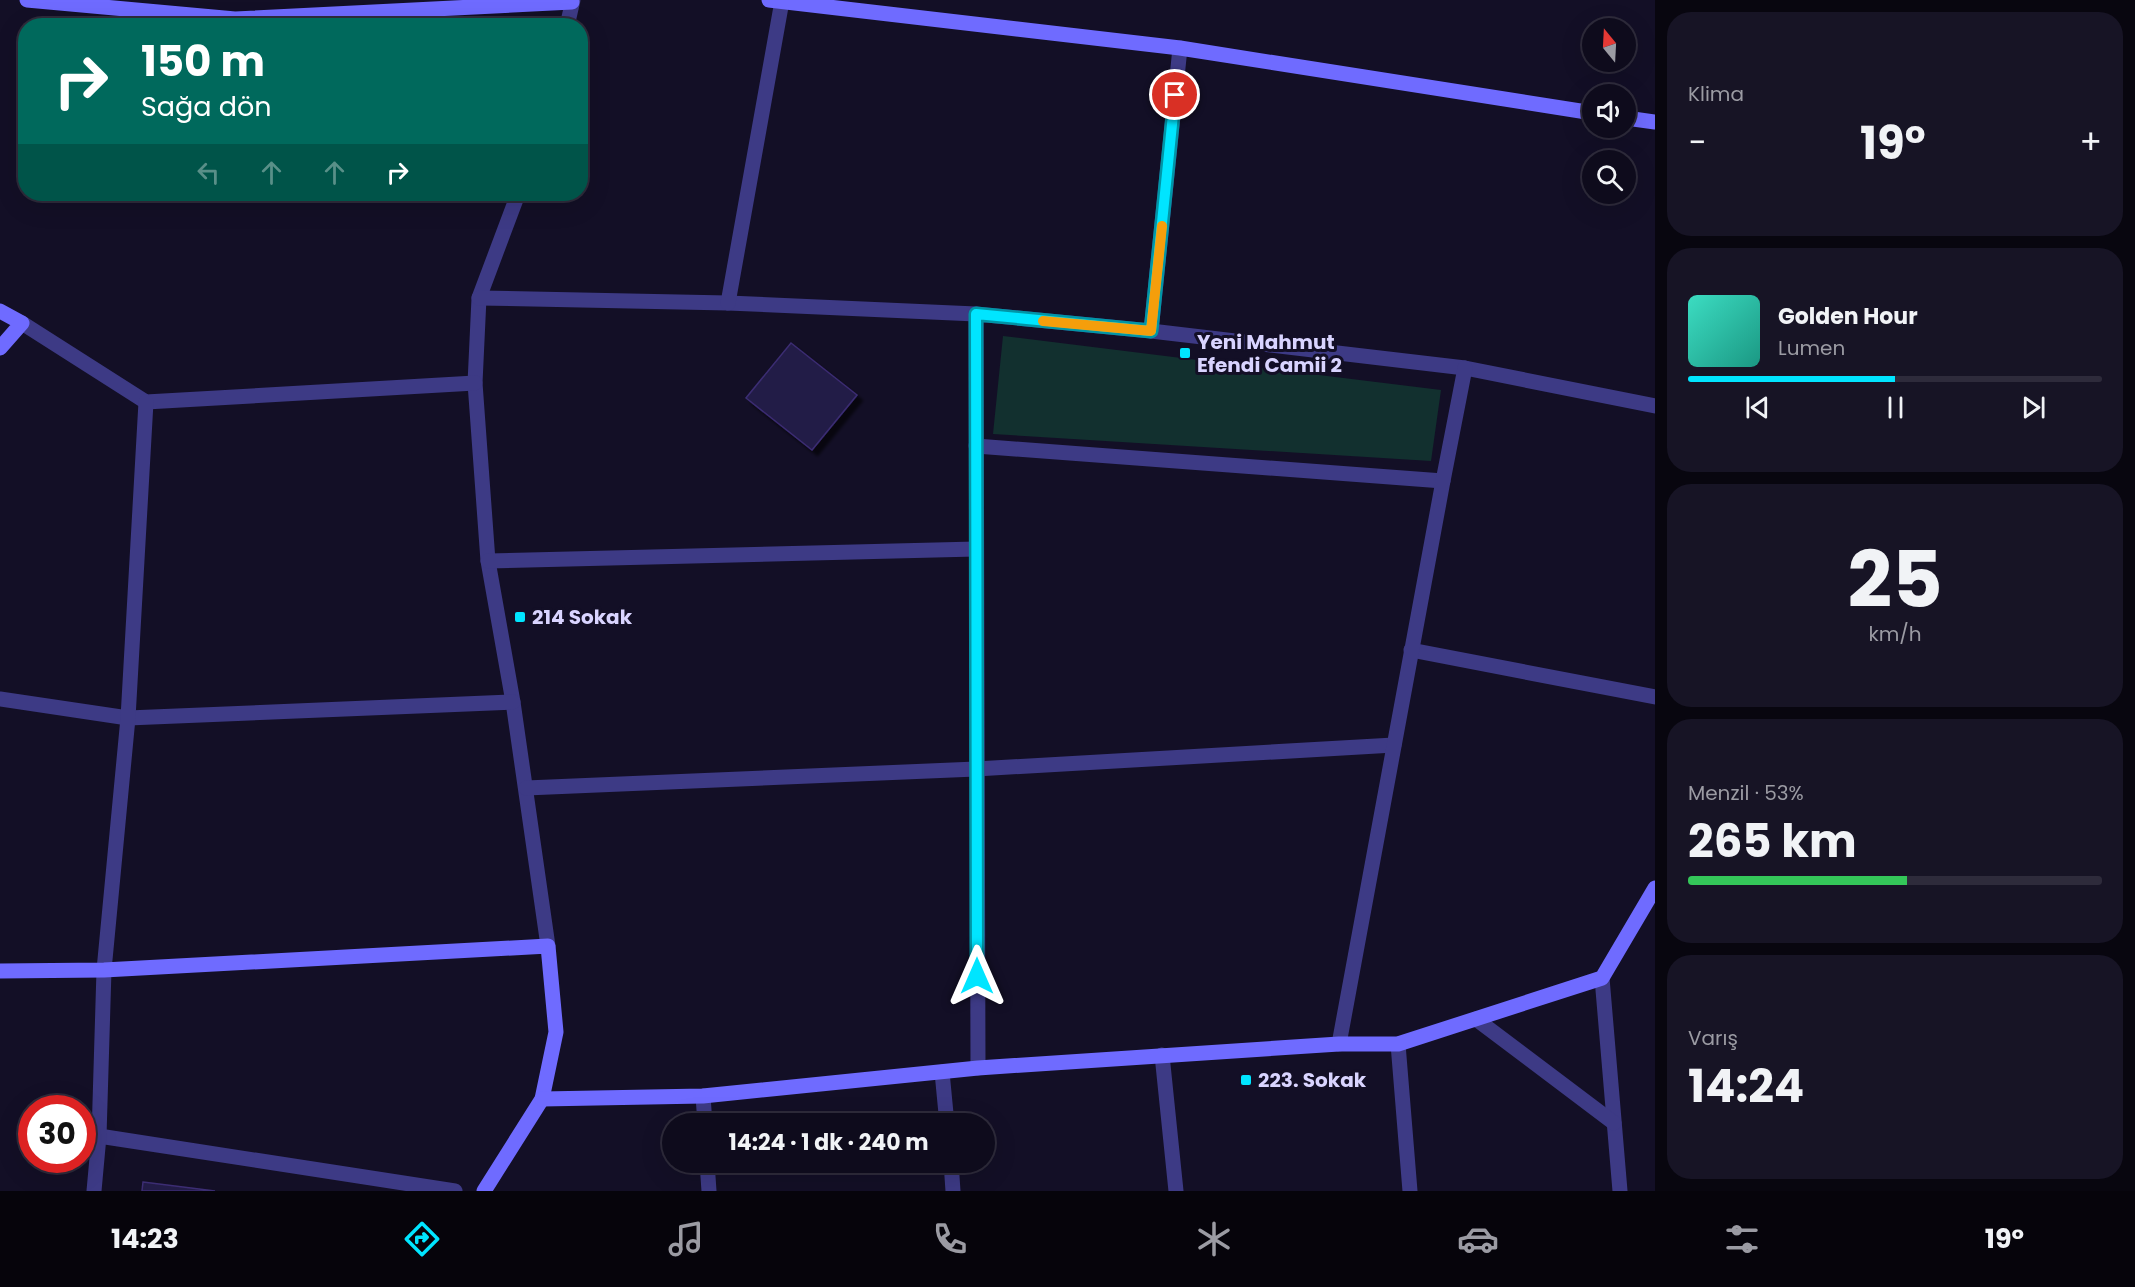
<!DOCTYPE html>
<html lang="tr">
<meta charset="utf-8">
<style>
:root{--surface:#0e0b1c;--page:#171425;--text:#f1f3f6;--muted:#9b9ba3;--line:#2e2b3b;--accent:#00e5ff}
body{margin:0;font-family:Poppins,sans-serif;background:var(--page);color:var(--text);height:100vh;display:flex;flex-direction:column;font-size:22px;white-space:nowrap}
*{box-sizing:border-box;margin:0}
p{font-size:20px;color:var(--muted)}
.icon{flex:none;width:33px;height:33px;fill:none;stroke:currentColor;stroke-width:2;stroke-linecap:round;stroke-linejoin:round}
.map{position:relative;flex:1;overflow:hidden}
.drawer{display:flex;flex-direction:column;gap:12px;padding:12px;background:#08060f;width:480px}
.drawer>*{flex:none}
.top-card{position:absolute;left:18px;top:18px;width:570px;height:183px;border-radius:24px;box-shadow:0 6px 24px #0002,0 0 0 2px var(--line);background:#00695c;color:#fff;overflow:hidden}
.needle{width:39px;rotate:342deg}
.controls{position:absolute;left:1582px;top:18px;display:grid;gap:12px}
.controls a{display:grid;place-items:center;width:54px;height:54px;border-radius:50%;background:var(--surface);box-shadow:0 6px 24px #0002,0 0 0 2px var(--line);font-size:30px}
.speed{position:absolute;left:18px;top:1095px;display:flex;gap:12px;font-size:30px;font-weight:700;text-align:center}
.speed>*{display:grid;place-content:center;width:78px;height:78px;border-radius:50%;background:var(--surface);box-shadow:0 6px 24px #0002,0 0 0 2px var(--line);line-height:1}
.speed .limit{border:9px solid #d22;background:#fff;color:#111}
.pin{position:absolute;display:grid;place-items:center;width:51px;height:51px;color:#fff;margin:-26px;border:3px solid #fff;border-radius:50%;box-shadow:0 2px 6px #0007}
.me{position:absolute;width:66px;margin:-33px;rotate:0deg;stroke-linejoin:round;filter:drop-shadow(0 0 4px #0008)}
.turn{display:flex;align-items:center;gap:21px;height:126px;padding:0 24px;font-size:27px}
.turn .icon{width:78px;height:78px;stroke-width:2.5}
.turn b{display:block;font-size:42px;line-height:51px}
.lanes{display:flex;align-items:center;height:57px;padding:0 24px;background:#0003;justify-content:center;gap:30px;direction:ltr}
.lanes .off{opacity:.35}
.big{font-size:45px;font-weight:700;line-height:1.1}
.drawer .widget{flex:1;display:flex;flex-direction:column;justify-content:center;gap:9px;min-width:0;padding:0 21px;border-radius:24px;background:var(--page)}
.drawer .dial{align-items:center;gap:0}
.dial b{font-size:78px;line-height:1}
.song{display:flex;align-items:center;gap:18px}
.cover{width:72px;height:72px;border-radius:9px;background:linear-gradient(135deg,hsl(170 70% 55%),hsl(170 70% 35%))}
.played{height:6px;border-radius:3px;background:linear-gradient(90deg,var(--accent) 50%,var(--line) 50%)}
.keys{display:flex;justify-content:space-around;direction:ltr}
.heat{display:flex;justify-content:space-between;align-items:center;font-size:33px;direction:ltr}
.charge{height:9px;border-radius:4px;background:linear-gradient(90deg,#34c759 53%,var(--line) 0)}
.trip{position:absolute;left:662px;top:1113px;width:333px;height:60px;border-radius:30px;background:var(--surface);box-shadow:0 6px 24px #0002,0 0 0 2px var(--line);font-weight:700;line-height:60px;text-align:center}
.menu{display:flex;height:96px;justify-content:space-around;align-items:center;background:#06040b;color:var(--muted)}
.menu .icon{width:42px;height:42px}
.menu .active{color:var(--accent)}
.menu b{font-size:27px;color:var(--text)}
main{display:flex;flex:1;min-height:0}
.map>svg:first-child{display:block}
</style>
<main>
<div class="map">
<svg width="1655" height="1191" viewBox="0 0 1655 1191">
<defs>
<filter id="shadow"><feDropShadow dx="5.5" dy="5.5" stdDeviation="1.5" flood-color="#0009"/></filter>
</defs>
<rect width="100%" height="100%" fill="#130f26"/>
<path fill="#12302f" d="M 1003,336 L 1441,390 L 1431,461 L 993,434 Z"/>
<g fill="#241b47" stroke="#3b2d73" stroke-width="1.5" filter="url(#shadow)">
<path d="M 791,343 L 857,395 L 812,450 L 746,398 Z"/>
<path d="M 143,1182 L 215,1191 L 142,1191 Z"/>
</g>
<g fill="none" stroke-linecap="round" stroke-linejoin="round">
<g stroke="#3d3a85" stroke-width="15">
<path d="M 567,26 L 573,0"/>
<path d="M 518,194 L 479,298 L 475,383 L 488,561 L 513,702 L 548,946"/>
<path d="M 479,298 L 728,303 L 976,314 L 1151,331 L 1465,368 L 1655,406"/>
<path d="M 728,303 L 782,1"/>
<path d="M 976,314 L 978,1068"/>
<path d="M 22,323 L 146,402 L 475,383"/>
<path d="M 1151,331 L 1180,48"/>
<path d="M 976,446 L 1443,481"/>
<path d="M 488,561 L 976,549"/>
<path d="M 1411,650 L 1655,697"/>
<path d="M 0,699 L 128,718 L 513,702"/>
<path d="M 526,788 L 976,769 L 1394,745"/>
<path d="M 1602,978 L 1620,1191"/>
<path d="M 1476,1019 L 1614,1123"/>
<path d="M 1339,1044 L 1443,481 L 1465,368"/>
<path d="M 1398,1044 L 1410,1191"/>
<path d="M 1162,1055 L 1176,1191"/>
<path d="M 942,1072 L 947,1124"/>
<path d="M 703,1096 L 705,1124"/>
<path d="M 99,1136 L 455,1191"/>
<path d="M 707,1162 L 709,1191"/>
<path d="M 951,1162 L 953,1191"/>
<path d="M 94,1191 L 99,1136 L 104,970 L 128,718 L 146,402"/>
</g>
<g stroke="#6f6bff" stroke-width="15">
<path d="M 27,0 L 235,19 L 572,2"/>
<path d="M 769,0 L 1180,48 L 1593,113"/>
<path d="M 1626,118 L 1655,122"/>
<path d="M 0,311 L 22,323 L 0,348"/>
<path d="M 0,971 L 104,970 L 548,946 L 556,1032 L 542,1099 L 484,1191"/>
<path d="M 542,1099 L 703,1096 L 978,1068 L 1339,1044 L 1398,1044 L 1602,978 L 1655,888"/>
</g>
</g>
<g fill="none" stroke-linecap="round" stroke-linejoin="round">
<g stroke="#0095a6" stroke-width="15">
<path id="route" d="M 977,976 L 976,314 L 1151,331 L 1175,95"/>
</g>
<use href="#route" stroke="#00e5ff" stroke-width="10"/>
<path stroke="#f59e0b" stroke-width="10" d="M 1043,321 L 1151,331 L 1162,226"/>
</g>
<g fill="#00e5ff" stroke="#130f26" stroke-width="2">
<rect x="1179" y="347" width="12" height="12" rx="3"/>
<rect x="514" y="611" width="12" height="12" rx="3"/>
<rect x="1240" y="1074" width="12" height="12" rx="3"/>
</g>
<g text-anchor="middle" stroke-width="6" stroke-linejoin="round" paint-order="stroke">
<g font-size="20" font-weight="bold" fill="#d9d4ff" stroke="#130f26" text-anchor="start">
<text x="1197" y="349">Yeni Mahmut<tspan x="1197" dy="23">Efendi Camii 2</tspan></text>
<text x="532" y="624">214 Sokak</text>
<text x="1258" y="1087">223. Sokak</text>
</g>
</g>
</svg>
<div class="controls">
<a><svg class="needle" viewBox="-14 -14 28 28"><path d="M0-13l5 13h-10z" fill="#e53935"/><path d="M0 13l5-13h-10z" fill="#9b9ba3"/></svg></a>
<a><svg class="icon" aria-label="sound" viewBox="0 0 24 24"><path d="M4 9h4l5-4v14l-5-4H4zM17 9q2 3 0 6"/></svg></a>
<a><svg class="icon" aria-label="search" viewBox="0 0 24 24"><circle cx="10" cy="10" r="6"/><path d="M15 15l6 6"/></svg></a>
</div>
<div class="speed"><div class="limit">30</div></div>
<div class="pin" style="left:1175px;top:95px;background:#d93025"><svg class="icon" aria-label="arrive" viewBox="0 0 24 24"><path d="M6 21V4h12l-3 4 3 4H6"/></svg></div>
<svg class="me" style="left:977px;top:976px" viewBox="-20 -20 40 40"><path d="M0-17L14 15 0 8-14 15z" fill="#00e5ff" stroke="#fff" stroke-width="4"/></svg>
<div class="trip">14:24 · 1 dk · 240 m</div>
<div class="top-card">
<div class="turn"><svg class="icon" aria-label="right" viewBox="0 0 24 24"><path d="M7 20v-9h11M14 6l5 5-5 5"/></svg><div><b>150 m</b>Sağa dön</div></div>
<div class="lanes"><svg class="icon off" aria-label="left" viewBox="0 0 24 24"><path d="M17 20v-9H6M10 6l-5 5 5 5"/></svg><svg class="icon off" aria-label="ahead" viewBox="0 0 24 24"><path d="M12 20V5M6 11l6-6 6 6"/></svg><svg class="icon off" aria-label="ahead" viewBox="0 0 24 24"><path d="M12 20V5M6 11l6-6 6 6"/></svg><svg class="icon" aria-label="right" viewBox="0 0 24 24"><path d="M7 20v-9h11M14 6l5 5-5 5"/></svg></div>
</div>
</div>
<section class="drawer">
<div class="widget"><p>Klima</p>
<div class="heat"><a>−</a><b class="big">19°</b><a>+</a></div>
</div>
<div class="widget">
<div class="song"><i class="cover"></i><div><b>Golden Hour</b><p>Lumen</p></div></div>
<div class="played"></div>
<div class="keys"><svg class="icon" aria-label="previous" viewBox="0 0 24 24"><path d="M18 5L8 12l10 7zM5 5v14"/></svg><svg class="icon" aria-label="pause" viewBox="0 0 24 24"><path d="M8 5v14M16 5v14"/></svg><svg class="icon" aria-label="next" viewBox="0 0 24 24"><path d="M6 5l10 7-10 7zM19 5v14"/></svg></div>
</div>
<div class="widget dial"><b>25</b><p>km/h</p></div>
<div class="widget"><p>Menzil · 53%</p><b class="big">265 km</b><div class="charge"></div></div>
<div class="widget"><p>Varış</p><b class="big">14:24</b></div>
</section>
</main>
<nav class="menu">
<b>14:23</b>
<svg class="icon active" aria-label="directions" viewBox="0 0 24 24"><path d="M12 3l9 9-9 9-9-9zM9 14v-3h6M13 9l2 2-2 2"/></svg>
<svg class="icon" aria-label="music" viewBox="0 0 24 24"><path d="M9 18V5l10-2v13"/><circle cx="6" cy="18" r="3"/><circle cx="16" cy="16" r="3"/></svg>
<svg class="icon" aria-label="phone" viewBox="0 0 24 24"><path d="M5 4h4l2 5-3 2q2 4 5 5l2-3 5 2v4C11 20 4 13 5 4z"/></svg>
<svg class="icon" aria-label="climate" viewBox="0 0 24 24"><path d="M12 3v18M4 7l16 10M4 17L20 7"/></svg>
<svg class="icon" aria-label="car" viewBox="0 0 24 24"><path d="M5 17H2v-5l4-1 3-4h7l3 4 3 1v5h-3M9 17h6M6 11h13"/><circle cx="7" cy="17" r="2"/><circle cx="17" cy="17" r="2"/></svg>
<svg class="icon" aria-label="filters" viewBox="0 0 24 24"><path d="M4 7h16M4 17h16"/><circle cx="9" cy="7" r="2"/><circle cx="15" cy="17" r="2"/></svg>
<b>19°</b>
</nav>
